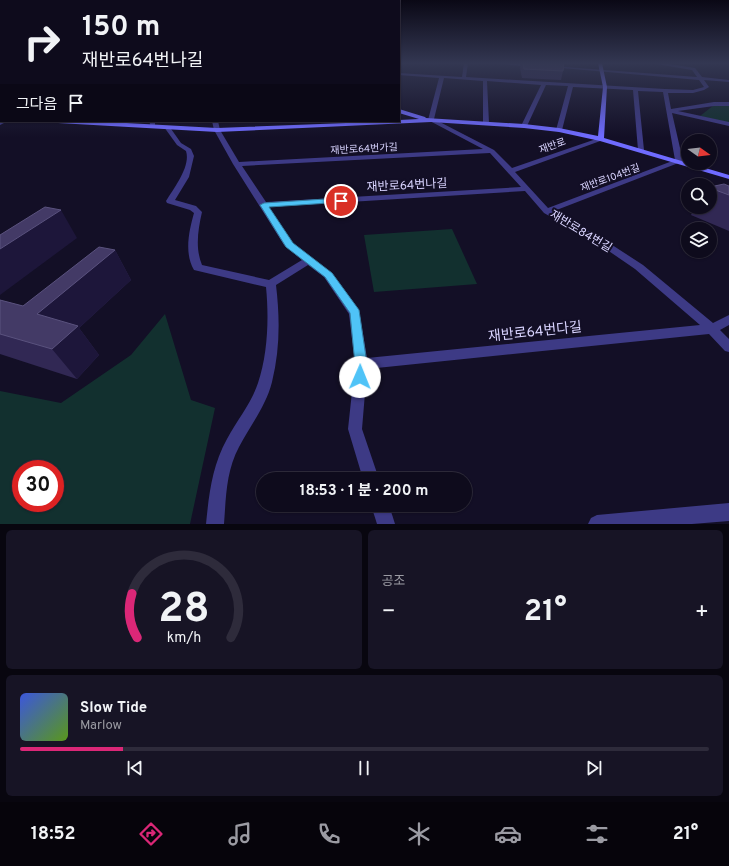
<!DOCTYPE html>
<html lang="ko">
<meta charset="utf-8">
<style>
:root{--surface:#0e0b1c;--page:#171425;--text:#f1f3f6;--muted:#9b9ba3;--line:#2e2b3b;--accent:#db2777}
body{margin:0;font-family:Overpass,"Noto Sans KR",sans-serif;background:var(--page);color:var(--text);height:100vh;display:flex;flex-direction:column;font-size:15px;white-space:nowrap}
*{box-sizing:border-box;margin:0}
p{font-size:13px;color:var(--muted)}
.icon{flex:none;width:22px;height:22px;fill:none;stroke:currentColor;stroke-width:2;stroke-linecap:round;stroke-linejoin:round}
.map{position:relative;height:524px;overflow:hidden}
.side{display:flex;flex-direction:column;gap:6px;padding:6px;background:#08060f;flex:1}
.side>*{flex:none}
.guide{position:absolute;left:0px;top:0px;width:400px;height:122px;box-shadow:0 1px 3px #0004,0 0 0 1px var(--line);background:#0e0b1c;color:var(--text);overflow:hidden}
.needle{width:26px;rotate:104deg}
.buttons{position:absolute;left:681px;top:134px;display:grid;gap:8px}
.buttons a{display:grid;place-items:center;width:36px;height:36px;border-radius:50%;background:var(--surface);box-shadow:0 1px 3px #0004,0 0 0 1px var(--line);font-size:20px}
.speed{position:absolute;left:12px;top:460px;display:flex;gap:8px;font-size:20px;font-weight:700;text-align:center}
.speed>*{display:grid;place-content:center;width:52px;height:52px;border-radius:50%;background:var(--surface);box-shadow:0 1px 3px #0004,0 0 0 1px var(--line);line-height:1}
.speed .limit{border:6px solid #d22;background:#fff;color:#111}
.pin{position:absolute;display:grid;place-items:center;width:34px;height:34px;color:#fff;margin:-17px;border:2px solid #fff;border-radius:50%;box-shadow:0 1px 4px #0007}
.me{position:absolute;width:44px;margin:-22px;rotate:1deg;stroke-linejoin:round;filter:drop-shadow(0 0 3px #0008)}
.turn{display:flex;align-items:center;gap:14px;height:84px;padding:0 16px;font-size:18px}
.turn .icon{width:52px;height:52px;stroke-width:2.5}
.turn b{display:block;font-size:28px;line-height:34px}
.then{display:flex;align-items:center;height:38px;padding:0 16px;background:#0003;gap:8px;font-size:15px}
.big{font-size:30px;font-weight:700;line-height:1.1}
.side .tile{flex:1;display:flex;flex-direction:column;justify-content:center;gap:6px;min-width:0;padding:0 14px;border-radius:6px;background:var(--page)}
.side .dial{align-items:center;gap:0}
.dial svg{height:104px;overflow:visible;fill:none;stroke:var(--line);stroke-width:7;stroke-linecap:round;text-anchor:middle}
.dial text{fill:var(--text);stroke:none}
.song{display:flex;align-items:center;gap:12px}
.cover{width:48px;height:48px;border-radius:6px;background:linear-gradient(135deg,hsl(230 70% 55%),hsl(90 70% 35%))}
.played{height:4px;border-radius:2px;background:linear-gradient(90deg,var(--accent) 15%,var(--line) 15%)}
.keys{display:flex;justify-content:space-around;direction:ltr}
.heat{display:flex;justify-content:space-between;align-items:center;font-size:22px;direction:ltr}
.side .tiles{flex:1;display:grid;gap:6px;grid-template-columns:1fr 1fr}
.tile:last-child{grid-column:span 2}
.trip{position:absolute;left:256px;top:472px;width:216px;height:40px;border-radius:20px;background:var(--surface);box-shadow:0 1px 3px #0004,0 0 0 1px var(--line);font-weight:700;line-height:40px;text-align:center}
.menu{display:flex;height:64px;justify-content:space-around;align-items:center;background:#06040b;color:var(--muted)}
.menu .icon{width:28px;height:28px}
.menu .active{color:var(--accent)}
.menu b{font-size:18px;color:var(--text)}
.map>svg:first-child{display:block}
</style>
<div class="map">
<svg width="729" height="524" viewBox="0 0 729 524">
<rect width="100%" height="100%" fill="#130f26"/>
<g fill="#12302f" fill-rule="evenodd">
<path d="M 714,105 L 729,106 L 729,123 L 700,116 Z"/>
<path d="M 452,229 L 477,284 L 374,292 L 364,235 Z"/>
<path d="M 165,314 L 191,400 L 215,408 L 190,524 L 0,524 L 0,391 L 61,403 L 131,355 ZM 21,469 L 55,469 L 55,503 L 21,503 Z"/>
</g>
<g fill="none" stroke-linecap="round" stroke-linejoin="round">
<g fill="#3d3a85" fill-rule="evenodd">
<path d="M 464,63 L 468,63 L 466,77 L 665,89 L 693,90 L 704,87 L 699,80 L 550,67 L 552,66 L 697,77 L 692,70 L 650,63 L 664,63 L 695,68 L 702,77 L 729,80 L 729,82 L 704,80 L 709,87 L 704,90 L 693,93 L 668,93 L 671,109 L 714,102 L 729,102 L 729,106 L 714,106 L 678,111 L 729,122 L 729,126 L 672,113 L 683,161 L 681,162 L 554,211 L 606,241 L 643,265 L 713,323 L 729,315 L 729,325 L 720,330 L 729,339 L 729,352 L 725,351 L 709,334 L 367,369 L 362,429 L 379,479 L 363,479 L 348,429 L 355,364 L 349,314 L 324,277 L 308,265 L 276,285 C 280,318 280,350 272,382 C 266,406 250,426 239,447 C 226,471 226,498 224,524 L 206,524 C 209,494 212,466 227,439 C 237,420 251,404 258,383 C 268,354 269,317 266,287 L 194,270 C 184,253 189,231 194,213 L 190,210 L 167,203 L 166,201 C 174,188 191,166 186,151 L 177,145 L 164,127 L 169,126 L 181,143 L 191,149 L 194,156 L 189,177 L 175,200 L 196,206 L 202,212 C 198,230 195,248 202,265 L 269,280 L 302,260 L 284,245 L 233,164 L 214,130 L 212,121 L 218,121 L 220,130 L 239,162 L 483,149 L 428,120 L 439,78 L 399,75 L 399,73 L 462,77 ZM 444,78 L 483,81 L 483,123 L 486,125 L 489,123 L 487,81 L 541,85 L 521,126 L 524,128 L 527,126 L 546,85 L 568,86 L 556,130 L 559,132 L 562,130 L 573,87 L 633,90 L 638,150 L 641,152 L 644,150 L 638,91 L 663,92 L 675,160 L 548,208 L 515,172 L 603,140 L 603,138 L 599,138 L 512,168 L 494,150 L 434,119 ZM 490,153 L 521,187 L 266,202 L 242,166 ZM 525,191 L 544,213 L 600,245 L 635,269 L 700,325 L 367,358 L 359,310 L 332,273 L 292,243 L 269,207 Z"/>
<path d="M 489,63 L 515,63 L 536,66 L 534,67 Z"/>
<rect x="0" y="68" width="1" height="2"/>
<path d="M 0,121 L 8,121 L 0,125 Z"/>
<path d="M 149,121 L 155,121 L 155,127 L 151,127 Z"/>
<path d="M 729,503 L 729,521 L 692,524 L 588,524 L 591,518 L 597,515 Z"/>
<path d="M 371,505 L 389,505 L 395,524 L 377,524 Z"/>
</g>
<g fill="#6f6bff" fill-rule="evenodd">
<path d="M 598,63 L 602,63 L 607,87 L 604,138 L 729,175 L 729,179 L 600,141 L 559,132 L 524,128 L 431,122 L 217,132 L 58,123 L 55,121 L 90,121 L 217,128 L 399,121 L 399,120 L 419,119 L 399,113 L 399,109 L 425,117 L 426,118 L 524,124 L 559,128 L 598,136 L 603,87 Z"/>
<rect x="0" y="115" width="1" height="4"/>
</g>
</g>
<g fill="#312854">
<path d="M 521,63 L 564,63 L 563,71 L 561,80 L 522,78 L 520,68 Z"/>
<path d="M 729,186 L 729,231 L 691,215 L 695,207 L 710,207 L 710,187 Z"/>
<path d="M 115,250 L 131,280 L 79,328 L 99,355 L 77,379 L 0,354 L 0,300 L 23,306 Z"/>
</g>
<g fill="#1d163a">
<path d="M 61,210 L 77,238 L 0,295 L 0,249 Z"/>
<path d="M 115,250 L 131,280 L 79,328 L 99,355 L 77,379 L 52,349 L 37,314 Z"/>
</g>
<g fill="#433a66" stroke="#5a527e">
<path d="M 523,63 L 564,63 L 563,71 L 524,69 Z"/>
<path d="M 724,184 L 729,186 L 729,195 L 710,188 L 710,187 Z"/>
<path d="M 45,207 L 61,210 L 0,249 L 0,235 Z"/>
<path d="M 99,247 L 115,250 L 37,314 L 78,326 L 52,349 L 0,334 L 0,300 L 23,306 Z"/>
</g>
<linearGradient id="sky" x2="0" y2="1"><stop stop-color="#0a0815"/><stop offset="0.46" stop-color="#333752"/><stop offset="1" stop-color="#333752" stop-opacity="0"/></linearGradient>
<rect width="729" height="137" fill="url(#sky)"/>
<path fill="#4fc3f7" stroke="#337fa1" d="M 341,198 L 344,199 L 344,202 L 269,207 L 293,243 L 332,273 L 359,310 L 367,364 L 364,380 L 360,382 L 356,380 L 354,377 L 355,364 L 350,313 L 325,277 L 286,247 L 260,205 L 264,203 Z"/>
<g text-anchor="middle" stroke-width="4" stroke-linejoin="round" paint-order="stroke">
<g font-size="10" fill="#d9d4ff" stroke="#130f26">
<text transform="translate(552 145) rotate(-20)" y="4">재반로</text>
<text transform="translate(364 148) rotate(-3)" y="4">재반로64번가길</text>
<text transform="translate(610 177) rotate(-20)" y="4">재반로104번길</text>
</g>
<g font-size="12" fill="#d9d4ff" stroke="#130f26">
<text transform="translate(407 185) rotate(-3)" y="4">재반로64번나길</text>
<text transform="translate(581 231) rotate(31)" y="4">재반로84번길</text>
</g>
<g font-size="14" fill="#d9d4ff" stroke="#130f26">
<text transform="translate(535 331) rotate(-6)" y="5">재반로64번다길</text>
</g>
</g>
</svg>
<div class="buttons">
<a><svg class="needle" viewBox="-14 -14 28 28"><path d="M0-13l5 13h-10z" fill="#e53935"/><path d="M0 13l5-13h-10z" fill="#9b9ba3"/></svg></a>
<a><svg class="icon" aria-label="search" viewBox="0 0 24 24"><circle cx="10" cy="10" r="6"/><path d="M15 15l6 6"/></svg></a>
<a><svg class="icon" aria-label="layers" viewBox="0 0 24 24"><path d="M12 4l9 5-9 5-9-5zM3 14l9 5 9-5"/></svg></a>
</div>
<div class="speed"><div class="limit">30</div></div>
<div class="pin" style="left:341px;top:201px;background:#d93025"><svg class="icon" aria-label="arrive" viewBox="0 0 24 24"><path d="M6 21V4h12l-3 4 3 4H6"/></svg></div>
<svg class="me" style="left:360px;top:377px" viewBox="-20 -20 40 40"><circle r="19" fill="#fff"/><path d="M0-13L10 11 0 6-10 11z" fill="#4fc3f7"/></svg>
<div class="trip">18:53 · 1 분 · 200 m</div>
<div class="guide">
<div class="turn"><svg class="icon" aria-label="right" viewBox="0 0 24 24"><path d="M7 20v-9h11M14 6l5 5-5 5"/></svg><div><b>150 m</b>재반로64번나길</div></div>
<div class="then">그다음<svg class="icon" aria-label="arrive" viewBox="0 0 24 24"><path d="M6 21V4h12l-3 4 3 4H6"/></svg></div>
</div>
</div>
<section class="side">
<div class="tiles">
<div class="tile dial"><svg viewBox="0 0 100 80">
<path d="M14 69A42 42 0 1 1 86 69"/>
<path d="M14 69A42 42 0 0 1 10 35" stroke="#db2777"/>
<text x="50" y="56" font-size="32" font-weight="700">28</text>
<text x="50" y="72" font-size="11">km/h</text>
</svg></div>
<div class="tile"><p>공조</p>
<div class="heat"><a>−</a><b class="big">21°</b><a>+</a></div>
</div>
<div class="tile">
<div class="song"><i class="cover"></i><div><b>Slow Tide</b><p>Marlow</p></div></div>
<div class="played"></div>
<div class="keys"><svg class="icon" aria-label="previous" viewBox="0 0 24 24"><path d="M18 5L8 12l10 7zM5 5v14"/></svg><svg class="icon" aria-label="pause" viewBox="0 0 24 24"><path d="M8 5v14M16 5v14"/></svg><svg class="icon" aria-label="next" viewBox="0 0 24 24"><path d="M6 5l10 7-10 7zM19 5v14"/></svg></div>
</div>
</div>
</section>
<nav class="menu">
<b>18:52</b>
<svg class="icon active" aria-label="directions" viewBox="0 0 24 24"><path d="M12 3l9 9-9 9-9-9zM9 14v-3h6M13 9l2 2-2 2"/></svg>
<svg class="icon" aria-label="music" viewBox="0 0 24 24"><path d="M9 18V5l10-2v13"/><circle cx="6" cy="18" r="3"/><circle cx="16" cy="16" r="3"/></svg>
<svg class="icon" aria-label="phone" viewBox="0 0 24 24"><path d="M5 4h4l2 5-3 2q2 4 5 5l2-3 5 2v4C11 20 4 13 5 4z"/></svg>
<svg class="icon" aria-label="climate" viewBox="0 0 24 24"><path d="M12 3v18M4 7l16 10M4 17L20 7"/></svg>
<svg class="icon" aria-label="car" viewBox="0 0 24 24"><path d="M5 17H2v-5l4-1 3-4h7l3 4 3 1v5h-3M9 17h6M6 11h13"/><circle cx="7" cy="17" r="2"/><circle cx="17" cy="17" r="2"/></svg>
<svg class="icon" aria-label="filters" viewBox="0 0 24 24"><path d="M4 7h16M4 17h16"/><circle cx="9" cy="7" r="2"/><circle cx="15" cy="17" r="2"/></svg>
<b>21°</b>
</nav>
